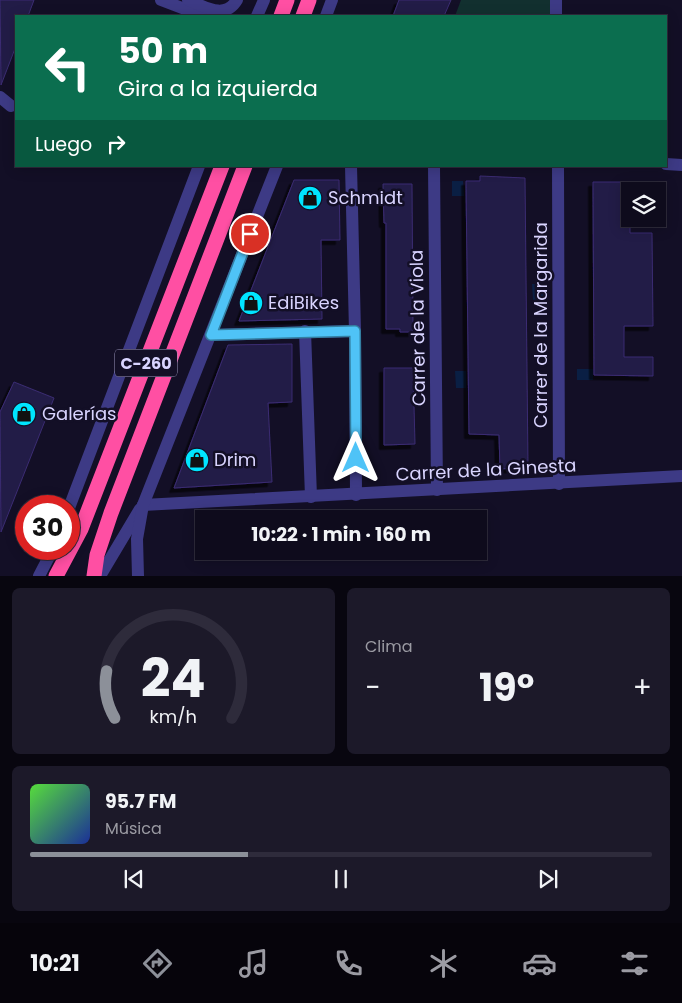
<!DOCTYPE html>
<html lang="es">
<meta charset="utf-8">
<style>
:root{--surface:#0e0b1c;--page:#1c1929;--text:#f1f3f6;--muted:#9b9ba3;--line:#2e2b3b;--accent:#8c9099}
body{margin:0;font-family:Poppins,sans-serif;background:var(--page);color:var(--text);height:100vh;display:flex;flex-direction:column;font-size:19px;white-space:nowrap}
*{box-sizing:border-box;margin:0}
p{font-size:16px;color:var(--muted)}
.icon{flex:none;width:28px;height:28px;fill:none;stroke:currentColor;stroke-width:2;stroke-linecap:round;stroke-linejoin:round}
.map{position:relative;height:576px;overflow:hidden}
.drawer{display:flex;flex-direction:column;gap:12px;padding:12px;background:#08060f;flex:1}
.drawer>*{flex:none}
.top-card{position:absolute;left:15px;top:15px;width:652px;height:152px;border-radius:0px;box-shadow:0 2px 12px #0003,0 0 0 1px var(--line);background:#0b6e4f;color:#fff;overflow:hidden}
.controls{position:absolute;left:621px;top:182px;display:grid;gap:10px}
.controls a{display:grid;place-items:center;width:45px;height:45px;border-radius:0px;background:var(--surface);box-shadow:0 2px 12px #0003,0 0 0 1px var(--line);font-size:25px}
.speed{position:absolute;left:15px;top:495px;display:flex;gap:10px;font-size:25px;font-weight:700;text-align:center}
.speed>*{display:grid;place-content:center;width:65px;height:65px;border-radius:50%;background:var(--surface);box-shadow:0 2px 12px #0003,0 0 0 1px var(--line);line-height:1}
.speed .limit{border:8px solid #d22;background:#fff;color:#111}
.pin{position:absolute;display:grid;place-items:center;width:42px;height:42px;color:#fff;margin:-21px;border:2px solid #fff;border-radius:50%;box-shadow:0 1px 5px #0007}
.me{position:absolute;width:55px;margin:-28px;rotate:0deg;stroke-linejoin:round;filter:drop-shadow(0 0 4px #0008)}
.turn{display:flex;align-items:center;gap:18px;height:105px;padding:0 20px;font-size:22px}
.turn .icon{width:65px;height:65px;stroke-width:2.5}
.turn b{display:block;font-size:35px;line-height:42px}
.then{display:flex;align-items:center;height:48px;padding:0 20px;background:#0003;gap:10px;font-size:19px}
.big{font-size:38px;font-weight:700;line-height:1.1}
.drawer .widget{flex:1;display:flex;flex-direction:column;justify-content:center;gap:8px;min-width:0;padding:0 18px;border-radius:8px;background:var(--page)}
.drawer .dial{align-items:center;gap:0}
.dial svg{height:130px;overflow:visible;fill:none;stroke:var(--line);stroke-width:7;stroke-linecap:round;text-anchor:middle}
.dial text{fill:var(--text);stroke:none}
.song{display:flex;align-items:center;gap:15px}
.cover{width:60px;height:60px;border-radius:8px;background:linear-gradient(135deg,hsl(110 70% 55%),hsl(230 70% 35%))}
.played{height:5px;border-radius:2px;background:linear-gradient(90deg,var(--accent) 35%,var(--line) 35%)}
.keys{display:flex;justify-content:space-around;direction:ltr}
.heat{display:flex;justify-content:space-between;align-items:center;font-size:28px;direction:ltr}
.drawer .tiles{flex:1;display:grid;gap:12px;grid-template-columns:1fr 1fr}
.widget:last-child{grid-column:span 2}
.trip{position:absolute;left:195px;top:510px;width:292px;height:50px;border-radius:0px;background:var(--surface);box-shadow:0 2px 12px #0003,0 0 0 1px var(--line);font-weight:700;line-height:50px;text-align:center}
.dock{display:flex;height:80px;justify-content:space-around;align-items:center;background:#06040b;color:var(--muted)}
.dock .icon{width:35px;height:35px}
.dock .selected{color:var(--accent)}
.dock b{font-size:22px;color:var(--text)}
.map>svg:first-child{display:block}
</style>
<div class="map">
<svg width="682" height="576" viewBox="0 0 682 576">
<defs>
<filter id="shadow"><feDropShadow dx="-4.5" dy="4.5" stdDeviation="0" flood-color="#0009"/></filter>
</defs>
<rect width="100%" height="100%" fill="#130f26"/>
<path fill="#12302f" d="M 461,0 L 550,0 L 550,16 L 455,16 Z"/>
<g fill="#0a1f44">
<path d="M 452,181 L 463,181 L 464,196 L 452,196 Z"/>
<path d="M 532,284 L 544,284 L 545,299 L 533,300 Z"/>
<rect x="577" y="369" width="16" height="11"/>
<path d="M 455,371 L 466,371 L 466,388 L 456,388 Z"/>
</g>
<g fill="#241b47" stroke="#3b2d73" filter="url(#shadow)">
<path d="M 0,0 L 34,0 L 28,16 L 16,16 L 16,46 L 1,85 Z"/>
<path d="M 399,0 L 451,0 L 444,16 L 393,16 Z"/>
<path d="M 480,176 L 525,178 L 528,467 L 500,469 L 499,435 L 469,434 L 466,181 L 480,181 Z"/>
<path d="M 294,180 L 339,180 L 340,240 L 321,240 L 322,319 L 239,321 Z"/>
<path d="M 593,182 L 630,182 L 630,233 L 652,233 L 653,326 L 624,326 L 624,357 L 653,357 L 653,376 L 594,375 Z"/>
<path d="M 383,184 L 412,184 L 413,332 L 400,332 L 400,329 L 386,329 L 386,223 L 384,223 Z"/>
<path d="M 292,344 L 292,402 L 268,403 L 272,482 L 174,488 L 228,345 Z"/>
<path d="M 384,368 L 413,368 L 415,444 L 384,445 Z"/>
<path d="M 14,382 L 54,398 L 1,532 L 0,412 Z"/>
</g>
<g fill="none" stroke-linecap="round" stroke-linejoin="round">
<g stroke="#3d3a85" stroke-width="12">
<path d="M 161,0 L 203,16"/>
<path d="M 188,0 C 205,7 225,20 237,0"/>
<path d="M 556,0 L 556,16"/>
<path d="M 257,16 L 264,0"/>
<path d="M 326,16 L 332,0"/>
<path d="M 0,97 L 11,106"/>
<path d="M 666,164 L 682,165"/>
<path d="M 351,166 L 355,331 L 356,495"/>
<path d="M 434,166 L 437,490"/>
<path d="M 558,166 L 559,484"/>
<path d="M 305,331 L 311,497"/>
<path d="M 211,335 L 355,331"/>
<path d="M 143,505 L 682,476"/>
<path d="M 69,508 L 199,166"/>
<path d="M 39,576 L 53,549"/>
<path d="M 100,576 L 140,509"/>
<path d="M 138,576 L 137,539 L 143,505 L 277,166"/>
</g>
<g stroke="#ff4fa3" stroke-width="15">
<path d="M 281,16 L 287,0"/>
<path d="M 303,16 L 309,0"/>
<path d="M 56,576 L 81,529 L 222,166"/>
<path d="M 94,576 L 97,555 L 111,513 L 245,166"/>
</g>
</g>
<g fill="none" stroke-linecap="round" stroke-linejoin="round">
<g stroke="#337fa1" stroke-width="12">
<path id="route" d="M 250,234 L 211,335 L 355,331 L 356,458"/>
</g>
<use href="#route" stroke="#4fc3f7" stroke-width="9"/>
</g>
<defs>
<g id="shop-disc" transform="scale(1.25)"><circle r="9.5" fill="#00e5ff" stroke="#130f26"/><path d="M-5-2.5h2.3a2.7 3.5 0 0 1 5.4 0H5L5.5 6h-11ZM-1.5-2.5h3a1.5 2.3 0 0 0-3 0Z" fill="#111"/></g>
</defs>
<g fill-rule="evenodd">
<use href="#shop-disc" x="310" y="198"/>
<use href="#shop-disc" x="251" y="303"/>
<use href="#shop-disc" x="24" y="414"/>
<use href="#shop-disc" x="197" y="460"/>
</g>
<g text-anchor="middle" stroke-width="5" stroke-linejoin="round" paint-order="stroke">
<rect fill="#130f26" stroke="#9e99be" stroke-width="1" x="115" y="349.5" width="62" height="27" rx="4"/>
<g font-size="16" font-weight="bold" fill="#d9d4ff">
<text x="146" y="369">C-260</text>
</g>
<g font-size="18" fill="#d9d4ff" stroke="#130f26" text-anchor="start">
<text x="328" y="204">Schmidt</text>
<text x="268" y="309">EdiBikes</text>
<text x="42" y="420">Galerías</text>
<text x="214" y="466">Drim</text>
</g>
<g font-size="18" fill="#d9d4ff" stroke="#130f26">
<text transform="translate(541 325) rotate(-90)" y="6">Carrer de la Margarida</text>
<text transform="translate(418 328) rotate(-91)" y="6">Carrer de la Viola</text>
<text transform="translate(486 470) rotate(-3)" y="6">Carrer de la Ginesta</text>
</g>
</g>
</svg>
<div class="controls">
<a><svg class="icon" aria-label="layers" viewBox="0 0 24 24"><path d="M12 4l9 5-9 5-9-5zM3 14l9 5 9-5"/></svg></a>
</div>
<div class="speed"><div class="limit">30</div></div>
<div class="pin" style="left:250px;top:234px;background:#d93025"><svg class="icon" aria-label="arrive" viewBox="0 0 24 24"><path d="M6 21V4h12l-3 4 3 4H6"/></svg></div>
<svg class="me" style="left:356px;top:458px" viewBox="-20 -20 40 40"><path d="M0-17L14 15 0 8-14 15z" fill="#4fc3f7" stroke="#fff" stroke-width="4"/></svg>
<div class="trip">10:22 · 1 min · 160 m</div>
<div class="top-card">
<div class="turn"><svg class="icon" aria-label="left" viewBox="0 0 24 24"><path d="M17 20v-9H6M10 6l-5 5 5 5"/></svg><div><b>50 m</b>Gira a la izquierda</div></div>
<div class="then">Luego<svg class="icon" aria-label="right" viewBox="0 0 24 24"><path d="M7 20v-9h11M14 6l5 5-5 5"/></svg></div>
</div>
</div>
<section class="drawer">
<div class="tiles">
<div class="widget dial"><svg viewBox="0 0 100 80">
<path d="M14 69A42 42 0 1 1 86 69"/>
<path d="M14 69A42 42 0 0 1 9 40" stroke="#8c9099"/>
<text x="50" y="56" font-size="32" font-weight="700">24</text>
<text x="50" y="72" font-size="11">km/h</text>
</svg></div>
<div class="widget"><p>Clima</p>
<div class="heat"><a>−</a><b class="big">19°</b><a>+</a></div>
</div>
<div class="widget">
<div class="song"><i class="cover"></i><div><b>95.7 FM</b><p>Música</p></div></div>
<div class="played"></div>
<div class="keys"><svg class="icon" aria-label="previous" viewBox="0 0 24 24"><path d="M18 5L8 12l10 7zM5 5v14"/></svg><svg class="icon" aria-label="pause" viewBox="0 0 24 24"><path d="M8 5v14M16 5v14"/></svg><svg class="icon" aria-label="next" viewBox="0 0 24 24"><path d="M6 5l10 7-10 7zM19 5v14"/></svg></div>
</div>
</div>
</section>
<nav class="dock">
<b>10:21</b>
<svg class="icon selected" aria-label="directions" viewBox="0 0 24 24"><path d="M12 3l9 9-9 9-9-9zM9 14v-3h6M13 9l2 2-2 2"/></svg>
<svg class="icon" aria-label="music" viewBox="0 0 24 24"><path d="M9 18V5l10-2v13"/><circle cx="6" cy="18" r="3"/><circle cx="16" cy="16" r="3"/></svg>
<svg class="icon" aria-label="phone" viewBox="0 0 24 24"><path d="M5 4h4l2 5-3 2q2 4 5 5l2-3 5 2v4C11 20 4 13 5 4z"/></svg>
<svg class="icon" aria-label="climate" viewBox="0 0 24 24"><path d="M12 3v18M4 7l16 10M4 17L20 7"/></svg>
<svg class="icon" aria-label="car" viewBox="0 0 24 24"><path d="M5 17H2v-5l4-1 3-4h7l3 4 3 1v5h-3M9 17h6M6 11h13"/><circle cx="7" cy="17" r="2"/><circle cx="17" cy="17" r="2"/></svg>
<svg class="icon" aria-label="filters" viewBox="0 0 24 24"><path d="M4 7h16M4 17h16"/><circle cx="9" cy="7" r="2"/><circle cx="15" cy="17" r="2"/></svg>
</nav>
